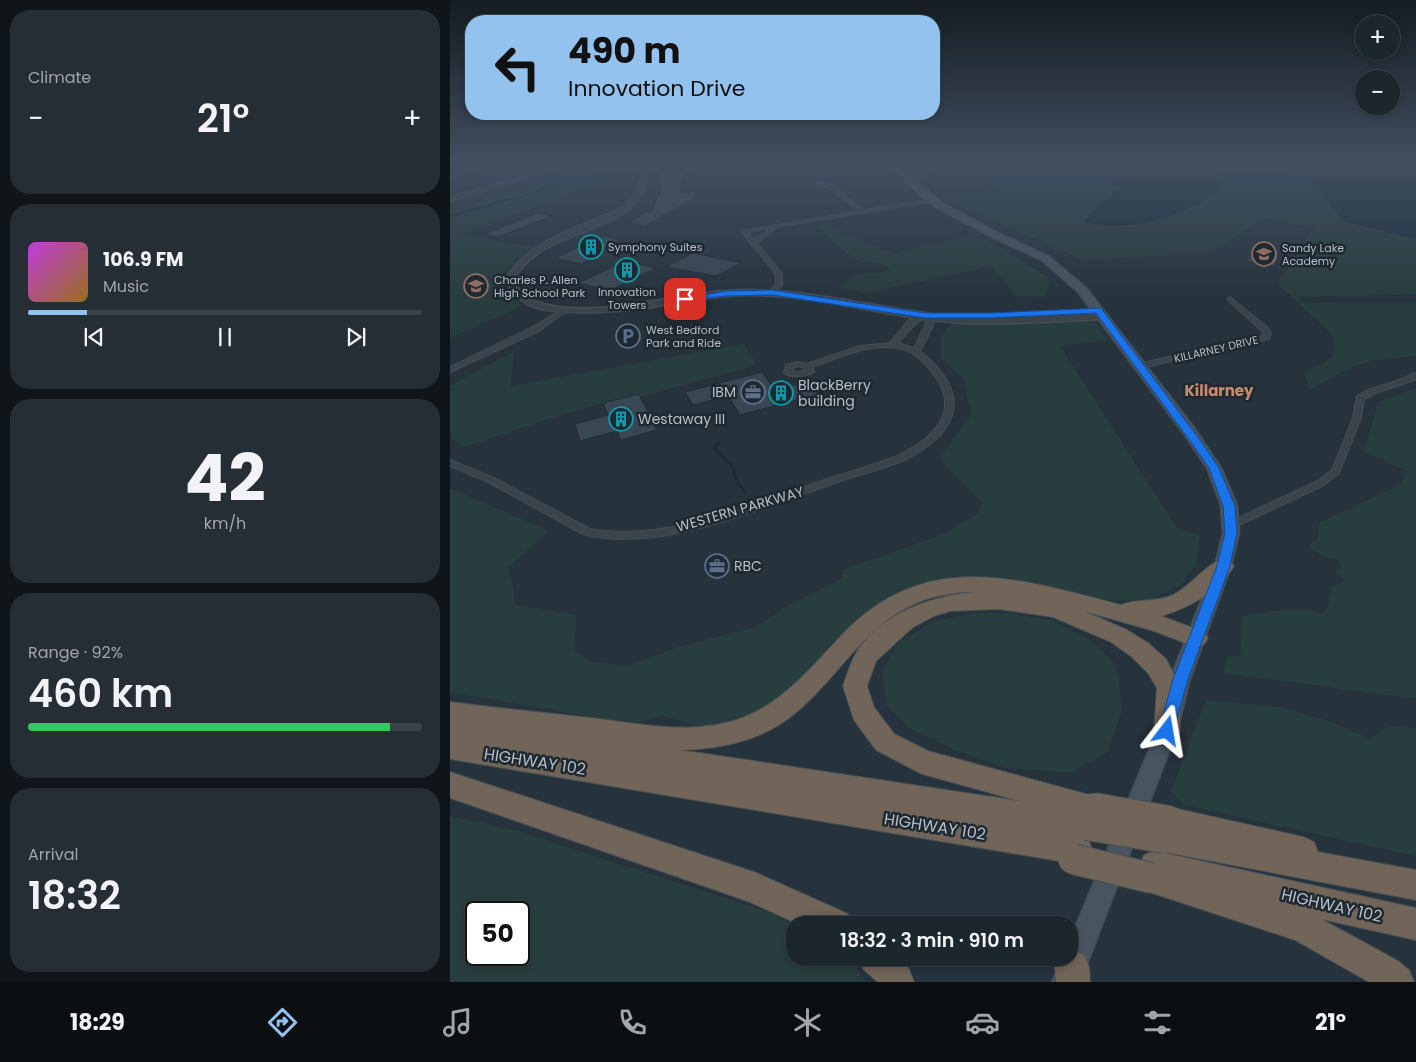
<!DOCTYPE html>
<meta charset="utf-8">
<style>
:root{--surface:#1c262d;--page:#252e35;--text:#f1f3f6;--muted:#a0a5aa;--line:#3a4349;--accent:#94c2ee}
body{margin:0;font-family:Poppins,sans-serif;background:var(--page);color:var(--text);height:100vh;display:flex;flex-direction:column;font-size:19px;white-space:nowrap}
*{box-sizing:border-box;margin:0}
p{font-size:16px;color:var(--muted)}
.icon{flex:none;width:28px;height:28px;fill:none;stroke:currentColor;stroke-width:2;stroke-linecap:round;stroke-linejoin:round}
.map{position:relative;flex:1;overflow:hidden}
.details{display:flex;flex-direction:column;gap:10px;padding:10px;background:#0f1519;width:450px}
.details>*{flex:none}
.hud{position:absolute;left:15px;top:15px;width:475px;height:105px;border-radius:20px;box-shadow:0 2px 8px #0003,0 0 0 1px var(--line);background:#94c2ee;color:#111;overflow:hidden}
.fabs{position:absolute;left:905px;top:15px;display:grid;gap:10px}
.fabs a{display:grid;place-items:center;width:45px;height:45px;border-radius:50%;background:var(--surface);box-shadow:0 2px 8px #0003,0 0 0 1px var(--line);font-size:25px}
.speed{position:absolute;left:15px;top:901px;display:flex;gap:10px;font-size:25px;font-weight:700;text-align:center}
.speed>*{display:grid;place-content:center;width:65px;height:65px;border-radius:50%;background:var(--surface);box-shadow:0 2px 8px #0003,0 0 0 1px var(--line);line-height:1}
.speed .limit{border:2px solid #111;border-radius:8px;background:#fff;color:#111}
.pin{position:absolute;display:grid;place-items:center;width:42px;height:42px;color:#fff;margin:-21px;border-radius:10px;box-shadow:0 2px 8px #0006}
.me{position:absolute;width:55px;margin:-28px;rotate:14deg;stroke-linejoin:round;filter:drop-shadow(0 0 4px #0008)}
.turn{display:flex;align-items:center;gap:18px;height:105px;padding:0 20px;font-size:22px}
.turn .icon{width:65px;height:65px;stroke-width:2.5}
.turn b{display:block;font-size:35px;line-height:42px}
.big{font-size:38px;font-weight:600;line-height:1.1}
.details .widget{flex:1;display:flex;flex-direction:column;justify-content:center;gap:8px;min-width:0;padding:0 18px;border-radius:20px;background:var(--page)}
.details .dial{align-items:center;gap:0}
.dial b{font-size:65px;line-height:1}
.song{display:flex;align-items:center;gap:15px}
.cover{width:60px;height:60px;border-radius:8px;background:linear-gradient(135deg,hsl(290 70% 55%),hsl(40 70% 35%))}
.played{height:5px;border-radius:2px;background:linear-gradient(90deg,var(--accent) 15%,var(--line) 15%)}
.keys{display:flex;justify-content:space-around;direction:ltr}
.heat{display:flex;justify-content:space-between;align-items:center;font-size:28px;direction:ltr}
.charge{height:8px;border-radius:4px;background:linear-gradient(90deg,#34c759 92%,var(--line) 0)}
.trip{position:absolute;left:336px;top:916px;width:292px;height:50px;border-radius:20px;background:var(--surface);box-shadow:0 2px 8px #0003,0 0 0 1px var(--line);font-weight:600;line-height:50px;text-align:center}
.tabs{display:flex;height:80px;justify-content:space-around;align-items:center;background:#0b0f12;color:var(--muted)}
.tabs .icon{width:35px;height:35px}
.tabs .selected{color:var(--accent)}
.tabs b{font-size:22px;color:var(--text)}
main{display:flex;flex:1;min-height:0}
.map>svg:first-child{display:block}
</style>
<main>
<section class="details">
<div class="widget"><p>Climate</p>
<div class="heat"><a>−</a><b class="big">21°</b><a>+</a></div>
</div>
<div class="widget">
<div class="song"><i class="cover"></i><div><b>106.9 FM</b><p>Music</p></div></div>
<div class="played"></div>
<div class="keys"><svg class="icon" aria-label="previous" viewBox="0 0 24 24"><path d="M18 5L8 12l10 7zM5 5v14"/></svg><svg class="icon" aria-label="pause" viewBox="0 0 24 24"><path d="M8 5v14M16 5v14"/></svg><svg class="icon" aria-label="next" viewBox="0 0 24 24"><path d="M6 5l10 7-10 7zM19 5v14"/></svg></div>
</div>
<div class="widget dial"><b>42</b><p>km/h</p></div>
<div class="widget"><p>Range · 92%</p><b class="big">460 km</b><div class="charge"></div></div>
<div class="widget"><p>Arrival</p><b class="big">18:32</b></div>
</section>
<div class="map">
<svg width="966" height="982" viewBox="0 0 966 982">
<rect width="100%" height="100%" fill="#26323c"/>
<g fill="#283d3d" fill-rule="evenodd">
<path d="M 759,164 L 841,164 L 845,170 L 857,175 L 895,222 L 966,239 L 966,295 L 846,297 L 852,303 L 966,303 L 966,356 L 926,360 L 905,366 L 859,390 L 854,373 L 876,362 L 883,355 L 884,337 L 828,284 L 864,228 L 814,218 L 762,252 L 644,260 L 631,259 L 496,200 L 549,189 L 530,178 C 577,169 628,165 672,188 L 645,208 L 650,226 L 693,224 L 720,216 L 760,198 L 768,176 Z"/>
<path d="M 182,166 L 192,169 L 187,180 L 156,180 L 9,235 L 88,247 C 61,261 29,285 74,305 L 0,338 L 0,210 L 140,167 Z"/>
<path d="M 378,223 L 386,226 L 392,233 L 445,254 L 497,240 L 524,237 L 542,243 L 598,277 L 599,283 L 596,297 L 565,296 L 542,266 L 417,293 L 388,288 L 403,275 L 440,271 C 433,258 417,266 407,260 C 393,252 381,238 369,229 L 367,225 Z"/>
<path d="M 641,317 L 658,340 L 610,346 L 727,528 L 750,536 L 746,564 L 730,586 L 696,602 L 645,600 L 558,578 L 508,577 L 476,584 L 441,599 L 400,626 L 361,670 L 314,715 L 260,729 L 212,716 L 183,724 L 0,692 L 0,488 L 99,531 L 59,567 L 66,605 L 127,615 L 124,650 L 140,661 L 178,666 L 231,646 L 305,627 L 335,607 L 393,578 L 392,570 L 494,534 L 528,513 L 532,503 L 494,465 L 491,455 L 521,415 L 514,378 L 490,358 L 491,337 L 502,322 Z"/>
<path d="M 294,344 L 307,365 L 194,396 L 153,403 L 114,414 L 14,447 L 0,438 L 0,386 L 64,351 L 61,386 Z"/>
<path d="M 966,388 L 966,699 L 773,673 L 777,656 L 790,656 L 792,616 C 820,612 846,605 873,613 L 877,608 L 882,587 L 894,581 L 885,571 L 891,568 L 889,561 L 869,555 L 858,545 L 868,539 L 869,523 L 951,484 L 957,471 L 914,452 L 928,402 Z"/>
<path d="M 522,613 L 559,613 L 602,620 L 640,640 L 662,660 L 669,677 L 672,711 L 657,753 L 620,773 L 555,768 L 505,750 L 457,727 L 436,705 L 432,672 L 450,641 L 483,622 Z"/>
<path d="M 756,700 L 830,707 L 882,722 L 920,739 L 939,725 L 966,728 L 966,856 L 734,805 L 721,791 Z"/>
<path d="M 0,816 L 68,831 L 312,910 L 345,925 L 345,958 L 398,958 L 416,982 L 0,982 ZM 26,912 L 69,912 L 69,955 L 26,955 Z"/>
</g>
<g fill="#1a2b39">
<path d="M 565,164 L 759,164 L 768,176 L 771,189 C 733,216 681,234 634,222 L 645,208 L 672,187 C 653,177 626,171 605,170 C 591,169 565,177 555,168 Z"/>
<path d="M 841,164 L 966,164 L 966,239 L 895,222 L 857,175 L 845,170 Z"/>
</g>
<g fill="none" stroke-linecap="round" stroke-linejoin="round">
<path stroke="#1a2b39" stroke-width="2" d="M 0,216 L 86,192 L 143,171"/>
<path stroke="#1a2b39" stroke-width="3" d="M 269,442 L 265,449 L 282,465 L 288,483 L 295,492"/>
</g>
<g fill="#394752" stroke="#212b33">
<path d="M 254,165 L 254,168 L 234,174 L 230,193 L 245,192 L 243,199 L 195,226 L 178,223 L 196,212 L 201,212 L 213,184 L 208,184 L 212,172 L 234,166 Z"/>
<path d="M 88,213 L 102,216 L 48,237 L 34,234 Z"/>
<path d="M 154,236 L 171,240 L 137,255 L 146,257 L 131,264 L 105,258 Z"/>
<path d="M 805,247 L 829,251 L 825,257 L 829,258 L 824,266 L 796,261 Z"/>
<path d="M 243,253 L 291,263 L 266,276 L 216,267 Z"/>
<path d="M 175,261 L 206,268 L 163,289 L 156,290 L 128,283 Z"/>
<path d="M 312,372 L 325,390 L 359,381 L 370,394 L 290,415 L 278,396 L 243,405 L 235,392 Z"/>
<path d="M 189,394 L 207,430 L 171,440 L 167,431 L 130,441 L 125,424 L 158,415 L 153,403 Z"/>
</g>
<g fill="none" stroke-linecap="round" stroke-linejoin="round">
<g stroke="#434d55" stroke-width="2">
<g id="minor">
<path d="M 38,164 L 45,164 L 0,177 L 0,175 Z"/>
<path d="M 115,164 L 122,164 L 0,201 L 0,197 Z"/>
<path d="M 490,164 L 495,164 L 463,183 L 459,182 Z"/>
<path d="M 368,182 L 382,185 L 414,210 L 483,199 L 486,201 L 327,227 L 307,243 L 332,274 L 332,286 L 324,293 L 320,293 L 320,291 L 326,285 L 326,274 L 291,231 L 409,211 L 378,187 L 366,184 ZM 321,228 L 304,240 L 298,232 Z"/>
<path d="M 780,297 L 818,328 L 821,333 L 819,339 L 691,368 L 688,368 L 688,364 L 813,336 L 812,331 L 778,300 L 778,298 Z"/>
<path d="M 114,308 L 118,310 L 116,311 L 89,331 L 0,372 L 0,367 L 83,327 Z"/>
<path d="M 475,314 L 478,314 L 484,324 L 470,351 C 480,359 489,368 496,379 C 520,418 484,446 452,461 C 427,471 401,477 376,486 C 309,510 204,554 133,534 L 38,482 L 0,466 L 0,460 L 44,478 L 140,529 C 213,542 297,507 365,483 C 392,474 419,467 445,457 C 482,440 515,411 481,371 C 473,360 462,350 447,348 C 418,343 389,358 362,367 L 364,371 L 363,373 C 353,376 343,379 334,373 L 336,365 L 348,362 L 357,364 L 410,346 L 440,343 L 459,320 ZM 474,319 L 476,324 L 464,348 L 448,343 L 465,324 ZM 348,366 L 355,368 L 356,370 L 348,372 L 342,371 L 343,368 Z"/>
<path d="M 963,373 L 966,373 L 966,379 L 962,381 L 926,393 L 914,399 L 911,418 L 889,473 L 874,485 L 785,527 L 777,527 L 776,525 L 777,523 L 868,481 L 882,470 L 903,418 L 907,396 C 924,384 946,385 963,373 Z"/>
</g>
</g>
<g stroke="#434d55" stroke-width="3">
<g id="tertiary">
<path d="M 130,164 L 175,164 L 172,166 L 133,166 Z"/>
<path d="M 197,164 L 216,164 L 201,169 C 196,182 192,200 179,209 C 143,236 87,237 63,280 C 66,285 70,292 74,295 C 93,311 140,309 163,307 C 209,302 256,289 302,290 C 365,291 428,308 490,315 C 544,321 599,316 653,313 L 657,316 L 653,319 C 599,321 544,327 490,321 C 428,314 366,296 303,295 C 277,294 253,299 228,303 C 184,310 140,316 96,310 C 74,307 66,296 55,280 C 79,238 135,227 176,206 L 184,196 Z"/>
</g>
</g>
<g stroke="#434d55" stroke-width="3">
<path id="secondary" d="M 440,164 L 447,164 L 492,203 L 550,234 L 598,256 L 637,289 L 745,429 L 771,468 L 787,505 L 789,533 L 781,566 L 740,679 L 727,731 L 630,982 L 602,982 L 613,958 L 620,958 L 620,940 L 707,731 L 720,679 L 765,566 L 773,533 L 771,505 L 757,468 L 734,434 L 629,293 L 592,260 L 544,238 L 486,207 L 469,194 Z"/>
</g>
<g stroke="#454f57" stroke-width="2">
<g id="motorway">
<path d="M 773,559 L 780,561 L 784,566 C 768,592 739,608 711,616 L 754,632 L 758,638 L 754,644 L 746,647 L 704,631 L 634,611 L 677,630 L 698,643 L 716,659 L 731,688 L 730,731 L 726,739 L 717,742 L 708,739 L 704,731 L 707,688 L 698,673 L 682,657 L 661,642 L 603,617 L 549,609 L 500,611 L 484,616 L 463,627 L 426,661 L 417,686 L 424,707 L 444,734 L 478,751 L 654,799 L 658,808 L 654,817 L 649,819 L 652,825 L 647,835 L 638,839 L 642,849 L 638,859 L 627,864 L 0,759 L 0,702 C 47,708 95,713 142,718 C 191,724 244,736 292,718 C 331,704 362,667 390,637 C 475,547 566,578 671,605 C 687,598 706,603 723,595 C 741,586 756,564 773,559 ZM 513,592 L 524,592 C 481,597 437,611 410,647 C 401,659 398,673 393,686 L 404,720 L 426,750 L 472,774 L 570,801 L 230,750 C 265,749 299,743 329,725 C 382,691 410,625 469,602 C 483,596 498,594 513,592 Z"/>
<path d="M 0,772 L 304,872 L 398,914 L 403,925 L 350,925 L 300,902 L 0,798 Z"/>
<path d="M 719,807 L 853,837 L 864,842 L 868,852 L 966,870 L 966,900 L 714,852 L 704,848 L 699,838 L 704,828 L 707,827 L 705,821 L 709,811 Z"/>
<path d="M 705,851 L 966,908 L 966,940 L 871,919 L 948,961 L 959,970 L 964,982 L 919,982 L 845,940 L 690,889 L 686,878 L 694,855 Z"/>
<path d="M 622,950 L 634,955 L 639,967 L 640,982 L 606,982 L 605,967 L 609,958 L 620,958 Z"/>
<path d="M 409,958 L 451,958 L 456,962 L 464,982 L 428,982 L 414,970 Z"/>
</g>
</g>
<use href="#minor" fill="#3a444c" fill-rule="evenodd"/>
<use href="#tertiary" fill="#3a444c" fill-rule="evenodd"/>
<use href="#secondary" fill="#48545f" fill-rule="evenodd"/>
<use href="#motorway" fill="#716458" fill-rule="evenodd"/>
<g stroke="#454f57" stroke-width="32" stroke-linecap="butt">
<g id="motorway-bridge">
<path d="M 644,808 L 719,821"/>
<path d="M 637,825 L 714,838"/>
<path d="M 623,859 L 701,878"/>
</g>
</g>
<use href="#motorway-bridge" stroke="#716458" stroke-width="30"/>
</g>
<linearGradient id="sky" x2="0" y2="1"><stop stop-color="#151c21"/><stop offset="0.54" stop-color="#414f61"/><stop offset="1" stop-color="#414f61" stop-opacity="0"/></linearGradient>
<rect width="966" height="301" fill="url(#sky)"/>
<path fill="#1a73e8" stroke="#114b97" d="M 322,290 L 475,313 L 539,313 L 651,308 L 753,444 L 769,468 L 785,506 L 787,533 L 780,566 L 738,679 L 722,736 L 717,738 L 711,736 L 709,731 L 723,679 L 767,566 L 775,533 L 773,506 L 759,468 L 743,445 L 646,313 L 539,318 L 475,318 L 322,295 L 276,296 L 235,301 L 231,299 L 276,291 Z"/>
<defs>
<g id="building-ring" transform="scale(1.25)"><circle r="9.5" fill="#1f2931" stroke="#0f9aa8" stroke-width="1.5"/><path d="M-4-6H4V6H1V3H-1V6H-4ZM-2.5-4.3h1.7v1.8h-1.7ZM.8-4.3h1.7v1.8H.8ZM-2.5-1h1.7V.8h-1.7ZM.8-1h1.7V.8H.8Z" fill="#0f9aa8"/></g>
<g id="school-ring" transform="scale(1.25)"><circle r="9.5" fill="#1f2931" stroke="#8d6e63" stroke-width="1.5"/><path d="M0-5L7-2L0 1L-7-2ZM-4 1L0 2.5L4 1V4Q0 6-4 4Z" fill="#8d6e63"/></g>
<g id="parking-ring" transform="scale(1.25)"><circle r="9.5" fill="#1f2931" stroke="#5c6f8a" stroke-width="1.5"/><path d="M-3.5-5.5H1a3.5 3.5 0 0 1 0 7H-1V5.5H-3.5ZM-1-3.4V-.6H.8a1.4 1.4 0 0 0 0-2.8Z" fill="#5c6f8a"/></g>
<g id="office-ring" transform="scale(1.25)"><circle r="9.5" fill="#1f2931" stroke="#5c6f8a" stroke-width="1.5"/><path d="M-6-3h4V-5.5h4V-3h4V5H-6ZM-1-4.5V-3h2v-1.5ZM-6 0V1H6V0Z" fill="#5c6f8a"/></g>
</defs>
<g fill-rule="evenodd">
<use href="#building-ring" x="141" y="247"/>
<use href="#school-ring" x="814" y="254"/>
<use href="#building-ring" x="177" y="270"/>
<use href="#school-ring" x="26" y="286"/>
<use href="#parking-ring" x="178" y="336"/>
<use href="#office-ring" x="303" y="392"/>
<use href="#building-ring" x="331" y="393"/>
<use href="#building-ring" x="171" y="419"/>
<use href="#office-ring" x="267" y="566"/>
</g>
<g text-anchor="middle" stroke-width="5" stroke-linejoin="round" paint-order="stroke">
<g font-size="11" fill="#b6bfc7" stroke="#1f2931" text-anchor="start">
<text x="158" y="251">Symphony Suites</text>
<text x="832" y="252">Sandy Lake<tspan x="832" dy="13">Academy</tspan></text>
<text x="44" y="284">Charles P. Allen<tspan x="44" dy="13">High School Park</tspan></text>
<text x="177" y="296" text-anchor="middle">Innovation<tspan x="177" dy="13">Towers</tspan></text>
<text x="196" y="334">West Bedford<tspan x="196" dy="13">Park and Ride</tspan></text>
</g>
<g font-size="11" fill="#b6bfc7" stroke="#1f2931">
<text transform="translate(766 349) rotate(-13)" y="4">KILLARNEY DRIVE</text>
</g>
<g font-size="14" fill="#b6bfc7" stroke="#1f2931" text-anchor="start">
<text x="348" y="390">BlackBerry<tspan x="348" dy="16">building</tspan></text>
<text x="286" y="397" text-anchor="end">IBM</text>
<text x="188" y="424">Westaway III</text>
<text x="284" y="571">RBC</text>
</g>
<g font-size="14" fill="#b6bfc7" stroke="#1f2931">
<text transform="translate(290 509) rotate(-16)" y="5">WESTERN PARKWAY</text>
</g>
<g font-size="15" font-weight="bold" fill="#cb8a6d" stroke="#1f2931">
<text x="769" y="396">Killarney</text>
</g>
<g font-size="16" fill="#b6bfc7" stroke="#1f2931">
<text transform="translate(85 761) rotate(9)" y="6">HIGHWAY 102</text>
<text transform="translate(485 826) rotate(9)" y="6">HIGHWAY 102</text>
<text transform="translate(882 905) rotate(13)" y="6">HIGHWAY 102</text>
</g>
</g>
</svg>
<div class="fabs">
<a>+</a>
<a>−</a>
</div>
<div class="speed"><div class="limit">50</div></div>
<div class="pin" style="left:235px;top:299px;background:#d93025"><svg class="icon" aria-label="arrive" viewBox="0 0 24 24"><path d="M6 21V4h12l-3 4 3 4H6"/></svg></div>
<svg class="me" style="left:717px;top:731px" viewBox="-20 -20 40 40"><path d="M0-17L14 15 0 8-14 15z" fill="#1a73e8" stroke="#fff" stroke-width="4"/></svg>
<div class="trip">18:32 · 3 min · 910 m</div>
<div class="hud">
<div class="turn"><svg class="icon" aria-label="left" viewBox="0 0 24 24"><path d="M17 20v-9H6M10 6l-5 5 5 5"/></svg><div><b>490 m</b>Innovation Drive</div></div>
</div>
</div>
</main>
<nav class="tabs">
<b>18:29</b>
<svg class="icon selected" aria-label="directions" viewBox="0 0 24 24"><path d="M12 3l9 9-9 9-9-9zM9 14v-3h6M13 9l2 2-2 2"/></svg>
<svg class="icon" aria-label="music" viewBox="0 0 24 24"><path d="M9 18V5l10-2v13"/><circle cx="6" cy="18" r="3"/><circle cx="16" cy="16" r="3"/></svg>
<svg class="icon" aria-label="phone" viewBox="0 0 24 24"><path d="M5 4h4l2 5-3 2q2 4 5 5l2-3 5 2v4C11 20 4 13 5 4z"/></svg>
<svg class="icon" aria-label="climate" viewBox="0 0 24 24"><path d="M12 3v18M4 7l16 10M4 17L20 7"/></svg>
<svg class="icon" aria-label="car" viewBox="0 0 24 24"><path d="M5 17H2v-5l4-1 3-4h7l3 4 3 1v5h-3M9 17h6M6 11h13"/><circle cx="7" cy="17" r="2"/><circle cx="17" cy="17" r="2"/></svg>
<svg class="icon" aria-label="filters" viewBox="0 0 24 24"><path d="M4 7h16M4 17h16"/><circle cx="9" cy="7" r="2"/><circle cx="15" cy="17" r="2"/></svg>
<b>21°</b>
</nav>
